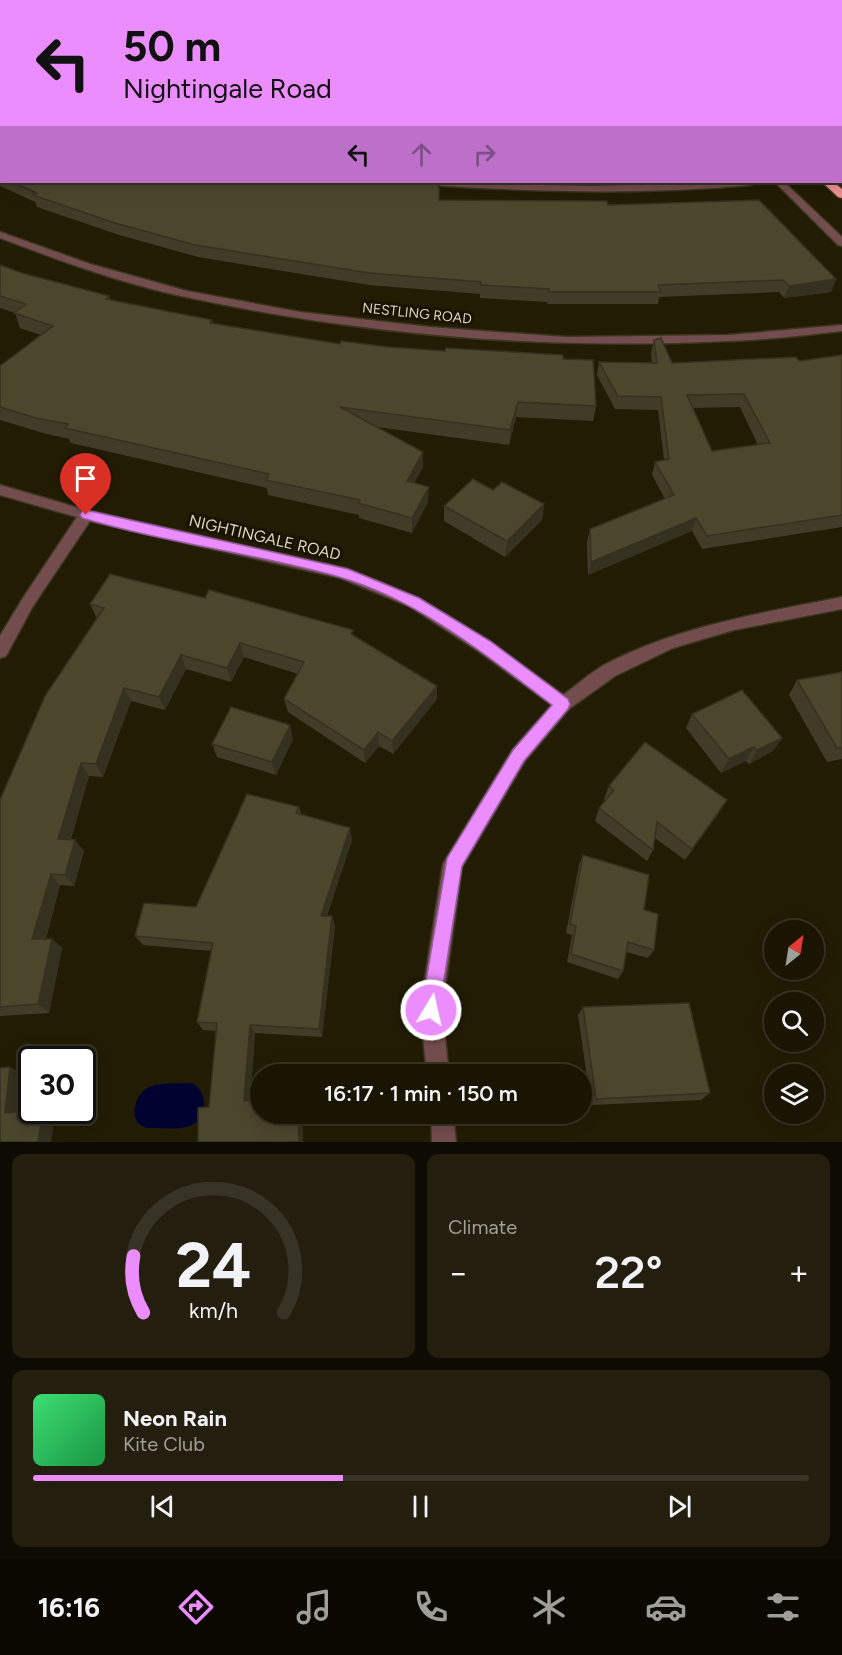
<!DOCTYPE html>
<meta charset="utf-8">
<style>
:root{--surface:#1a1503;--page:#231e0d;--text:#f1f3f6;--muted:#9f9f9a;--line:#383425;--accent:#eb8dfc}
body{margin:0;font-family:Figtree,sans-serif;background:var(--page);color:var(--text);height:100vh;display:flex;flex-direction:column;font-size:22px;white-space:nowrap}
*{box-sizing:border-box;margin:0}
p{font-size:20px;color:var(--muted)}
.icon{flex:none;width:33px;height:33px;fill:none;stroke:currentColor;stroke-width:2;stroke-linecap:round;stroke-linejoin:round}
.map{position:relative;height:1142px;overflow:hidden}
.details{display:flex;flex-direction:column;gap:12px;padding:12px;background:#0e0c02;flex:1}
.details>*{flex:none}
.guide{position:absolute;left:0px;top:0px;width:843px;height:183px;box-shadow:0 3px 15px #0003,0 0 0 2px var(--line);background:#eb8dfc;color:#111;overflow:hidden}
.needle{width:39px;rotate:30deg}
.buttons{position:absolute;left:764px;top:920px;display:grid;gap:12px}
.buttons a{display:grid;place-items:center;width:60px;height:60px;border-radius:50%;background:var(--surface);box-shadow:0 3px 15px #0003,0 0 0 2px var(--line);font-size:30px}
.speed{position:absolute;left:18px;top:1046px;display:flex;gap:12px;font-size:30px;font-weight:700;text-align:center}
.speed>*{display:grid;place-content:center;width:78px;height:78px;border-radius:50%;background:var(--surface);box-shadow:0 3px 15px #0003,0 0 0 2px var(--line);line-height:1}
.speed .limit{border:3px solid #111;border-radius:9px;background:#fff;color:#111}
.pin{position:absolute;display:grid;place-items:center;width:51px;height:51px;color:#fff;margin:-62px -26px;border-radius:50% 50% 50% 0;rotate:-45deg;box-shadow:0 0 6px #0007}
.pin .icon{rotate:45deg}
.me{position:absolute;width:66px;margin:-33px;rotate:9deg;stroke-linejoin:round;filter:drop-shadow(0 0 4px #0008)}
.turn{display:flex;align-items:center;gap:21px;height:126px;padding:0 24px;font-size:27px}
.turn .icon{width:78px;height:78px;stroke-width:2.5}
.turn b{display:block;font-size:42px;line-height:51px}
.lanes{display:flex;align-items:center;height:57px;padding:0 24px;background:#0003;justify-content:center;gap:30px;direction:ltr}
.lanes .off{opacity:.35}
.big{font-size:45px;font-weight:600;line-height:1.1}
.details .tile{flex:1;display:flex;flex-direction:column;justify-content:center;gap:9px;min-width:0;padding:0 21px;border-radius:12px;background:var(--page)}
.details .dial{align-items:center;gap:0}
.dial svg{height:156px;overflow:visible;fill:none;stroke:var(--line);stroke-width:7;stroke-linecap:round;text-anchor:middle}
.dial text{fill:var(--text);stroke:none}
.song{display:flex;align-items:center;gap:18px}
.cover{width:72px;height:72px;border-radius:9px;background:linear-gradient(135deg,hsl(140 70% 55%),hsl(140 70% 35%))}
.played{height:6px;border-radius:3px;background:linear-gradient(90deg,var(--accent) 40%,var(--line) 40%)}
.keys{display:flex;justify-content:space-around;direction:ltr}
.heat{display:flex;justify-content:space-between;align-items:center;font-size:33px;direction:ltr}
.details .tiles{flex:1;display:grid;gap:12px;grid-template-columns:1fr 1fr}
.tile:last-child{grid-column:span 2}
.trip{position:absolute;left:250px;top:1064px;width:342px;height:60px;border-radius:30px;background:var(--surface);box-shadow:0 3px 15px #0003,0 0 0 2px var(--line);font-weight:600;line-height:60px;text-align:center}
.menu{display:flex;height:96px;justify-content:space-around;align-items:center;background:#0a0801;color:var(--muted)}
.menu .icon{width:42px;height:42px}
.menu .current{color:var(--accent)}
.menu b{font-size:27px;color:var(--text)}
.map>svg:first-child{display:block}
</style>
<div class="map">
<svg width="842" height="1142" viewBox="0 0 842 1142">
<rect width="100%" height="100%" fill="#221c04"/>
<path fill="#000230" d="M 192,1083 C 208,1092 210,1119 189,1126 C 179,1130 163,1128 152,1128 C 128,1129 131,1099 146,1089 C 158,1081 178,1084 192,1083 Z"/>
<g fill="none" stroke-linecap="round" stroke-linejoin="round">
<g stroke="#3c361f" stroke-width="3">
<g id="minor">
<rect x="4" y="0" width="6" height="2"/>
<path d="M 584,0 L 591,0 L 592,2 L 585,2 Z"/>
<path d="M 424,182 L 590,186 L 756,182 L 751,185 C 643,195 537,192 429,185 Z"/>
<path d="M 775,182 L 784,182 L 842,237 L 842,246 L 838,245 Z"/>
<path d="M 0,232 L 90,264 L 187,291 L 300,312 L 430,327 L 566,337 L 729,335 L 842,325 L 842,331 C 804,335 767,340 729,341 C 548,350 363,335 186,297 C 123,284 61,261 0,238 Z"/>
<path d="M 0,485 L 86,510 L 348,569 L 419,598 L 490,641 L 563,695 C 577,685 590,673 604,665 C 678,626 761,613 842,597 L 842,609 L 734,630 L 673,648 L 615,676 L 569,709 L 525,761 L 462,867 L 442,1010 L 449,1074 L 427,1074 L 420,1010 L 443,864 L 513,749 L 552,705 L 478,651 L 409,606 L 340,578 L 90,521 L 33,606 L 6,656 L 0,658 L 0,636 L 23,598 L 77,517 L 0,495 Z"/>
<path d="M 431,1113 L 453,1113 L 456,1142 L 432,1142 Z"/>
</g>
</g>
<g stroke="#3c361f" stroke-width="3">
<g id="highway">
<path d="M 610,0 L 619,0 L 620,2 L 611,2 Z"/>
<path d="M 628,0 L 636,0 L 637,2 L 629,2 Z"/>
<path d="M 664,0 L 673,0 L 674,2 L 665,2 Z"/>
<path d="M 691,0 L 700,0 L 701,2 L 692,2 Z"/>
<path d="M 822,182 L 833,182 L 842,189 L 842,198 L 838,197 Z"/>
</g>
</g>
<use href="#minor" fill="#734d4d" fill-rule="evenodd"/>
<use href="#highway" fill="#ed8f91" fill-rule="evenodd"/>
</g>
<g fill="#413c27" fill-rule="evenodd">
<path d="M 0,56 L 2,57 L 2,182 L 439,182 L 439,200 L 608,205 L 836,279 L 831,292 L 784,298 L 779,292 L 659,297 L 658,304 L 548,304 L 547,302 L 480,298 L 480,294 L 369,285 L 198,257 L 119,235 L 37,207 L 35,202 L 0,186 Z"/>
<path d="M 0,265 L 22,273 L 109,296 L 110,300 L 212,320 L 213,323 L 340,344 L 563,359 L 596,406 L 593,421 L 516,417 L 509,445 L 377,427 L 423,452 L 423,467 L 414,483 L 428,502 L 412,533 L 359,518 L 359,515 L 268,495 L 267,488 L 71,443 L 69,439 L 43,433 L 0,420 L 0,366 L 41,335 L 20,328 L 15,313 L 0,308 Z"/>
<path d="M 654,340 L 672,363 L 799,361 L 842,355 L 842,527 L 702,549 L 692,531 L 588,575 L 587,542 L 590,529 L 665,499 L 652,475 L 655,462 L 664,460 L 658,410 L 615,409 L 597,375 L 599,362 L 652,363 L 651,353 ZM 740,407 L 758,445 L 712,451 L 693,408 Z"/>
<path d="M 493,490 L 544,504 L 542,520 L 505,557 L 444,521 L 444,506 Z"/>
<path d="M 90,604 L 353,636 L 437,686 L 437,699 L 393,754 L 379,746 L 365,763 L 288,712 L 284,699 L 298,674 L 244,657 L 231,682 L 186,669 L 165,710 L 131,701 L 103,777 L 89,776 L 71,839 L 84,851 L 74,886 L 60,885 L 46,939 L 52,939 L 62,948 L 49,1013 L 0,1016 L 0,800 L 97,619 Z"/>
<path d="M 842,672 L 842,759 L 827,762 L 789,695 L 797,680 Z"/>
<path d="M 692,714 L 782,738 L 773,751 L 749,764 L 746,761 L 721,773 L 686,728 Z"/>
<path d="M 293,739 L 276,775 L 217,757 L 212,744 Z"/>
<path d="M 609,786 L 719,813 L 685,860 L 655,838 L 653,850 L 647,861 L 595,821 L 599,808 L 606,800 L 604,799 Z"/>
<path d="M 299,807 L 301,814 L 352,840 L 327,916 L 335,926 L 322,1037 L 255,1033 L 250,1100 L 302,1113 L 303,1142 L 198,1142 L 209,1107 L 216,1031 L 203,1030 L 197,1022 L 211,951 L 143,945 L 135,936 L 196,907 Z"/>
<path d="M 583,855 L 644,910 L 654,950 L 648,958 L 626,952 L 623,971 L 618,979 L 567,962 L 572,935 L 566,933 L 579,865 Z"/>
<path d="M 583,1007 L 710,1093 L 701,1100 L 591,1105 L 578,1015 Z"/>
</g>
<g fill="#353120">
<path d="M 0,0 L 6,0 L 7,2 L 2,2 L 2,6 L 0,7 Z"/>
<path d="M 836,279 L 831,292 L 784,298 L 789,286 Z"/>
<path d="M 518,402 L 516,417 L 509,445 L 510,430 Z"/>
<path d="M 423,452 L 423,467 L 407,496 L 407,481 Z"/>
<path d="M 429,487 L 428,502 L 412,533 L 412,518 Z"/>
<path d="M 544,504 L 542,520 L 505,557 L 507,541 Z"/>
<path d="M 696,518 L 692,531 L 588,575 L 591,562 Z"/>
<path d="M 240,643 L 244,657 L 231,682 L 227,668 Z"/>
<path d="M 181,655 L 186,669 L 165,710 L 159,697 Z"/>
<path d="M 437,686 L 437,699 L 393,754 L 392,741 Z"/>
<path d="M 124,688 L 131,701 L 103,777 L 96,764 Z"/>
<path d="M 290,725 L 293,739 L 276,775 L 272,762 Z"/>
<path d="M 378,732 L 379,746 L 365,763 L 364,750 Z"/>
<path d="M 782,738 L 773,751 L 749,764 L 757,750 Z"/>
<path d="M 754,747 L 746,761 L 721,773 L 729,759 Z"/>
<path d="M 81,763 L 89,776 L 67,850 L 58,839 Z"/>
<path d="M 727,800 L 719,813 L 685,860 L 692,849 Z"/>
<path d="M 350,828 L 352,840 L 323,926 L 321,916 Z"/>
<path d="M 75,840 L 84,851 L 74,886 L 65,875 Z"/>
<path d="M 51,874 L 60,885 L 43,949 L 32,939 Z"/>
<path d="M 332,916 L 335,926 L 322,1037 L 319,1029 Z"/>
<path d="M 52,939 L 62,948 L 49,1013 L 38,1004 Z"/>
<path d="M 250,1025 L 255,1033 L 250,1107 L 244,1101 Z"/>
<path d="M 10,1067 L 22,1074 L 18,1119 L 5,1113 Z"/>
<path d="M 43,1110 L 47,1110 L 55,1114 L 51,1142 L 38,1142 Z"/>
<path d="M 298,1113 L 302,1113 L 303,1142 L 299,1142 Z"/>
</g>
<g fill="#4c462d" stroke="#353120" stroke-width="1.5" fill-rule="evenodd">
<path d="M 38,0 L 154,0 L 154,1 L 163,0 L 565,0 L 566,2 L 40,2 Z"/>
<path d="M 0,56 L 2,57 L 2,177 L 0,177 Z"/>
<path d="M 11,182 L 439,182 L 439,200 L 607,201 L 608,205 L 759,200 L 836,279 L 789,286 L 783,280 L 658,285 L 661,292 L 549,292 L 549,289 L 481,285 L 481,282 L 369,273 L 195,245 L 115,223 L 33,195 L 37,193 Z"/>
<path d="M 0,265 L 22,273 L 109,296 L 106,299 L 212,320 L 210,323 L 340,344 L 341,341 L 389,347 L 445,351 L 446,348 L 563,355 L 563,359 L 593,360 L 596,406 L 518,402 L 510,430 L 340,407 L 423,452 L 407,481 L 429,487 L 412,518 L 358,503 L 360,500 L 266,480 L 269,474 L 65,428 L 68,424 L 36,418 L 0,407 L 0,366 L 53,326 L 14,313 L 26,304 L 0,296 Z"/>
<path d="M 661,338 L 672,363 L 796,357 L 799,361 L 842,355 L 842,515 L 707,536 L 696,518 L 591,562 L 590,529 L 674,495 L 655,462 L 669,459 L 661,397 L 618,396 L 599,362 L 657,363 L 654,340 ZM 744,394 L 770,443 L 712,451 L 687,395 Z"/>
<path d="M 473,479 L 493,490 L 502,482 L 544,504 L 507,541 L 444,506 Z"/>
<path d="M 110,574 L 205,598 L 209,590 L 353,630 L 351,634 L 437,686 L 392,741 L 378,732 L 364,750 L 284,699 L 304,662 L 240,643 L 227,668 L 181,655 L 159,697 L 124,688 L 96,764 L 81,763 L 58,839 L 75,840 L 65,875 L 51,874 L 32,939 L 52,939 L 38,1004 L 0,1007 L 0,800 L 45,696 L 104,608 L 90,604 Z"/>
<path d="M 842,672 L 842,748 L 837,748 L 797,680 Z"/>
<path d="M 742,690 L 782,738 L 757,750 L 754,747 L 729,759 L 692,714 Z"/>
<path d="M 231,707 L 290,725 L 272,762 L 212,744 Z"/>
<path d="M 645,742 L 727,800 L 692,849 L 657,822 L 653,850 L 599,808 L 614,790 L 609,786 Z"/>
<path d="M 247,794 L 299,807 L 296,813 L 350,828 L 321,916 L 332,916 L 319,1029 L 250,1025 L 244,1101 L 261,1099 L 261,1113 L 298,1113 L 299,1142 L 198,1142 L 198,1108 L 209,1107 L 217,1023 L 197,1022 L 213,943 L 135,936 L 144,903 L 196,907 Z"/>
<path d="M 583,855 L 649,875 L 644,910 L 658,914 L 654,950 L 628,942 L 623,971 L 571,954 L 576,926 L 570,924 Z"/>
<path d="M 689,1003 L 710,1093 L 596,1099 L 583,1007 Z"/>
<path d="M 10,1067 L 5,1113 L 32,1110 L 43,1110 L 38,1142 L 0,1142 L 0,1068 Z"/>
</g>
<path fill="#eb8dfc" stroke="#995ca4" stroke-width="1.5" d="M 86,510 L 348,569 L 419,598 L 490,641 L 568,699 L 570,704 L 568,709 L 524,761 L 462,866 L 438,1017 L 431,1020 L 424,1017 L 421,1010 L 447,858 L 513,750 L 552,705 C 487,656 419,600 339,577 C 254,553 166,543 82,518 L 80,515 L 82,511 Z"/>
<g text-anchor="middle" stroke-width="6" stroke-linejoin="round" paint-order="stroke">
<g font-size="14" fill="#d9d6c7" stroke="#191300">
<text transform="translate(417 313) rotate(6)" y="5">NESTLING ROAD</text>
</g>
<g font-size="16" fill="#d9d6c7" stroke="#191300">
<text transform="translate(265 537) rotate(13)" y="6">NIGHTINGALE ROAD</text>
</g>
</g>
</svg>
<div class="buttons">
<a><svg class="needle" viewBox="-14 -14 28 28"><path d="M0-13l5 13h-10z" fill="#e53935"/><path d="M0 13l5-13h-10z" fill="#9f9f9a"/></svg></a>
<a><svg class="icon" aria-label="search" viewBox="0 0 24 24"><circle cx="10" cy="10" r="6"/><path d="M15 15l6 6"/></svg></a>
<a><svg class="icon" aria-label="layers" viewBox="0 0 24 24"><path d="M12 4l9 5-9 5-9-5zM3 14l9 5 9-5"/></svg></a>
</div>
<div class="speed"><div class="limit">30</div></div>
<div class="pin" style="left:86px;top:515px;background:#d93025"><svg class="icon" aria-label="arrive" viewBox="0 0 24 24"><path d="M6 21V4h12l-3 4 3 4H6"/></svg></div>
<svg class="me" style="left:431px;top:1010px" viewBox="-20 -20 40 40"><circle r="17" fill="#eb8dfc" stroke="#fff" stroke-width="3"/><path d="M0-11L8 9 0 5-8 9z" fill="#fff"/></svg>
<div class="trip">16:17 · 1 min · 150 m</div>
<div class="guide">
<div class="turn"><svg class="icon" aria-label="left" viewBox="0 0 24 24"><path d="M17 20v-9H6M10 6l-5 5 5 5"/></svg><div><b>50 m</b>Nightingale Road</div></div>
<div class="lanes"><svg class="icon" aria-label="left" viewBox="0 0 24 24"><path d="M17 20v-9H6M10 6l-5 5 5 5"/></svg><svg class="icon off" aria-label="ahead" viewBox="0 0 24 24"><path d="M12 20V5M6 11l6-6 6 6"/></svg><svg class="icon off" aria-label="right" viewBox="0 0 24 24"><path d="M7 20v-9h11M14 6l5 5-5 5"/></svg></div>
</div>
</div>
<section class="details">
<div class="tiles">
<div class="tile dial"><svg viewBox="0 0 100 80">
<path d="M14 69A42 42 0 1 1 86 69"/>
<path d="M14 69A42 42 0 0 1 9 40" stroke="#eb8dfc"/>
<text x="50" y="56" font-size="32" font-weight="700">24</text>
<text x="50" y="72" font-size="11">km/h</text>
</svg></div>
<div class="tile"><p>Climate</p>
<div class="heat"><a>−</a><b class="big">22°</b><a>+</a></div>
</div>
<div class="tile">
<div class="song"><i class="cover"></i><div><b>Neon Rain</b><p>Kite Club</p></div></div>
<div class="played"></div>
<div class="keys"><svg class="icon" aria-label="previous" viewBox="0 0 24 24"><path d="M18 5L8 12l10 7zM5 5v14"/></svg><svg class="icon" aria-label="pause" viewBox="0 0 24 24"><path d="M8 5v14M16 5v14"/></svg><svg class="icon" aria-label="next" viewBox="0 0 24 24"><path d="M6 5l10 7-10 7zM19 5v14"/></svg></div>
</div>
</div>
</section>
<nav class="menu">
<b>16:16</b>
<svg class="icon current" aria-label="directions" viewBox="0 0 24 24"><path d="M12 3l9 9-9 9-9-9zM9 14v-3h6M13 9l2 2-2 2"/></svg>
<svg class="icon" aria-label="music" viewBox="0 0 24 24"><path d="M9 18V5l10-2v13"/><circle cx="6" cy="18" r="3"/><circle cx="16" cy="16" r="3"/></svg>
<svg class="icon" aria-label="phone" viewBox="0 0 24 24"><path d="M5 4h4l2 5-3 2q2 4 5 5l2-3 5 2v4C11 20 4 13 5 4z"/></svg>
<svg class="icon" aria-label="climate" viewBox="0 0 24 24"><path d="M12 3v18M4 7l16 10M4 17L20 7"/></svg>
<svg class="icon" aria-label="car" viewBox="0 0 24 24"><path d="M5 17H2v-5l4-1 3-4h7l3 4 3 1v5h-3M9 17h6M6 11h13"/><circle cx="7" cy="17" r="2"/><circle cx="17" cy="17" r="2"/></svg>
<svg class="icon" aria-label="filters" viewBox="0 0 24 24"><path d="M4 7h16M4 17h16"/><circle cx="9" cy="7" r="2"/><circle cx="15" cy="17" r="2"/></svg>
</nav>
